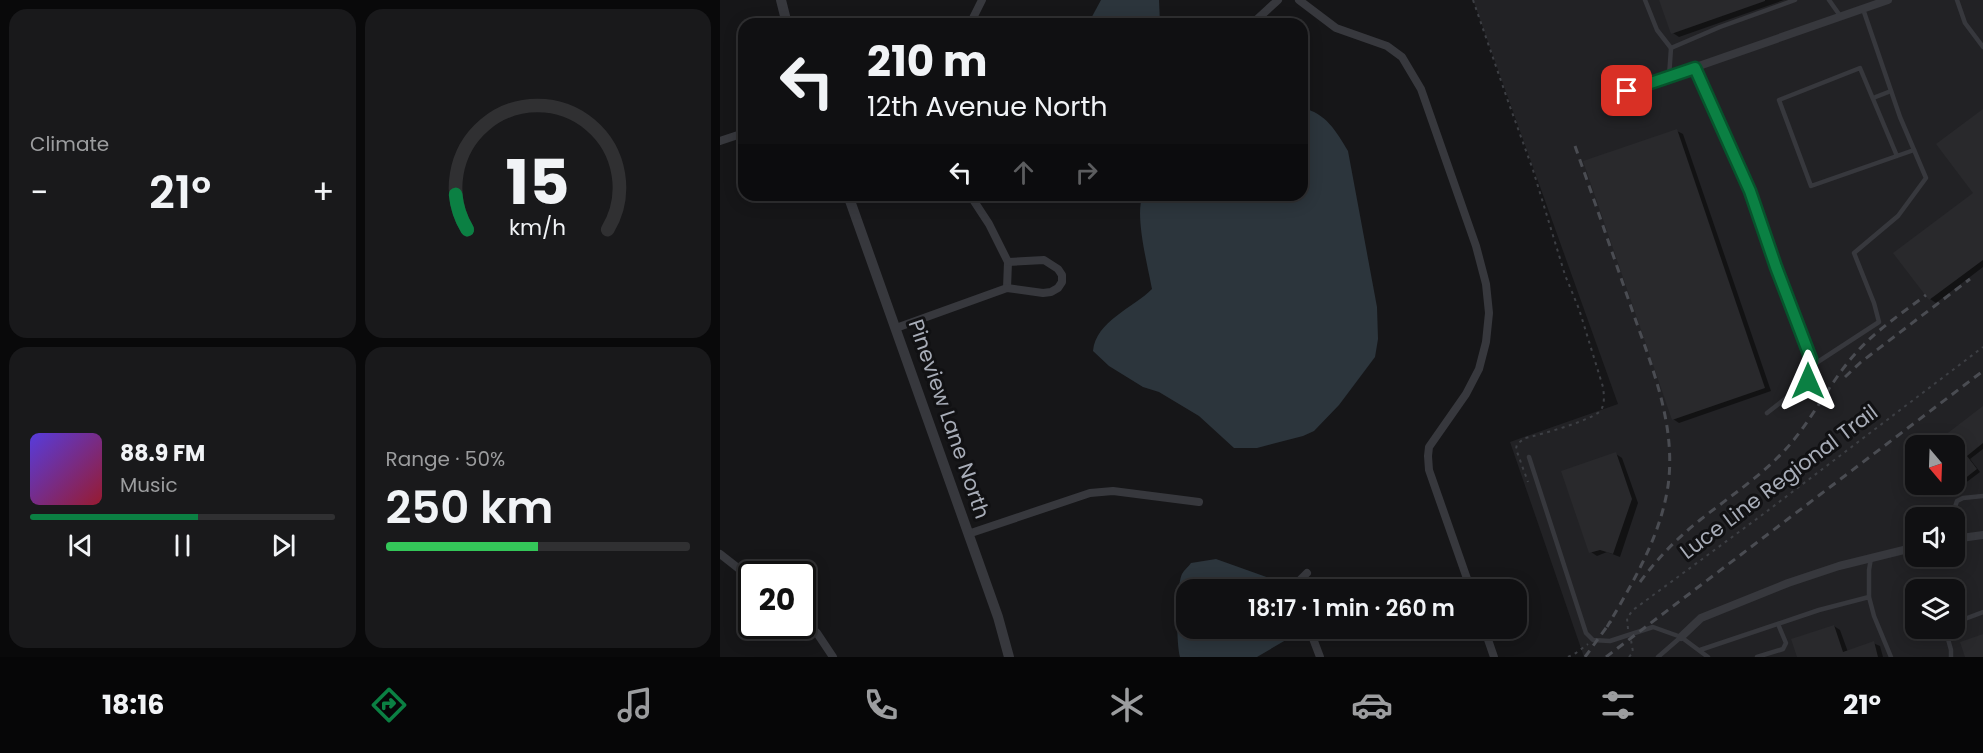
<!DOCTYPE html>
<meta charset="utf-8">
<style>
:root{--surface:#101012;--page:#19191b;--text:#f1f3f6;--muted:#9c9d9f;--line:#303032;--accent:#0b8043}
body{margin:0;font-family:Poppins,sans-serif;background:var(--page);color:var(--text);height:100vh;display:flex;flex-direction:column;font-size:22px;white-space:nowrap}
*{box-sizing:border-box;margin:0}
p{font-size:20px;color:var(--muted)}
.icon{flex:none;width:33px;height:33px;fill:none;stroke:currentColor;stroke-width:2;stroke-linecap:round;stroke-linejoin:round}
.map{position:relative;flex:1;overflow:hidden}
.side{display:flex;flex-direction:column;gap:9px;padding:9px;background:#09090a;width:720px}
.side>*{flex:none}
.guide{position:absolute;left:18px;top:18px;width:570px;height:183px;border-radius:18px;box-shadow:0 3px 15px #0003,0 0 0 2px var(--line);background:#101012;color:var(--text);overflow:hidden}
.needle{width:39px;rotate:161deg}
.fabs{position:absolute;left:1185px;top:435px;display:grid;gap:12px}
.fabs a{display:grid;place-items:center;width:60px;height:60px;border-radius:12px;background:var(--surface);box-shadow:0 3px 15px #0003,0 0 0 2px var(--line);font-size:30px}
.speed{position:absolute;left:18px;top:561px;display:flex;gap:12px;font-size:30px;font-weight:700;text-align:center}
.speed>*{display:grid;place-content:center;width:78px;height:78px;border-radius:50%;background:var(--surface);box-shadow:0 3px 15px #0003,0 0 0 2px var(--line);line-height:1}
.speed .limit{border:3px solid #111;border-radius:9px;background:#fff;color:#111}
.pin{position:absolute;display:grid;place-items:center;width:51px;height:51px;color:#fff;margin:-26px;border-radius:12px;box-shadow:0 3px 9px #0006}
.me{position:absolute;width:66px;margin:-33px;rotate:0deg;stroke-linejoin:round;filter:drop-shadow(0 0 4px #0008)}
.turn{display:flex;align-items:center;gap:21px;height:126px;padding:0 30px;font-size:27px}
.turn .icon{width:78px;height:78px;stroke-width:2.5}
.turn b{display:block;font-size:42px;line-height:51px}
.lanes{display:flex;align-items:center;height:57px;padding:0 30px;background:#0003;justify-content:center;gap:30px;direction:ltr}
.lanes .off{opacity:.35}
.big{font-size:45px;font-weight:600;line-height:1.1}
.side .widget{flex:1;display:flex;flex-direction:column;justify-content:center;gap:9px;min-width:0;padding:0 21px;border-radius:18px;background:var(--page)}
.side .dial{align-items:center;gap:0}
.dial svg{height:156px;overflow:visible;fill:none;stroke:var(--line);stroke-width:7;stroke-linecap:round;text-anchor:middle}
.dial text{fill:var(--text);stroke:none}
.song{display:flex;align-items:center;gap:18px}
.cover{width:72px;height:72px;border-radius:9px;background:linear-gradient(135deg,hsl(250 70% 55%),hsl(350 70% 35%))}
.played{height:6px;border-radius:3px;background:linear-gradient(90deg,var(--accent) 55%,var(--line) 55%)}
.keys{display:flex;justify-content:space-around;direction:ltr}
.heat{display:flex;justify-content:space-between;align-items:center;font-size:33px;direction:ltr}
.charge{height:9px;border-radius:4px;background:linear-gradient(90deg,#34c759 50%,var(--line) 0)}
.side .tiles{flex:1;display:grid;gap:9px;grid-template-columns:repeat(2,1fr)}
.trip{position:absolute;left:456px;top:579px;width:351px;height:60px;border-radius:18px;background:var(--surface);box-shadow:0 3px 15px #0003,0 0 0 2px var(--line);font-weight:600;line-height:60px;text-align:center}
.dock{display:flex;height:96px;justify-content:space-around;align-items:center;background:#060607;color:var(--muted)}
.dock .icon{width:42px;height:42px}
.dock .current{color:var(--accent)}
.dock b{font-size:27px;color:var(--text)}
main{display:flex;flex:1;min-height:0}
.map>svg:first-child{display:block}
</style>
<main>
<section class="side">
<div class="tiles">
<div class="widget"><p>Climate</p>
<div class="heat"><a>−</a><b class="big">21°</b><a>+</a></div>
</div>
<div class="widget dial"><svg viewBox="0 0 100 80">
<path d="M14 69A42 42 0 1 1 86 69"/>
<path d="M14 69A42 42 0 0 1 8 51" stroke="#0b8043"/>
<text x="50" y="56" font-size="32" font-weight="700">15</text>
<text x="50" y="72" font-size="11">km/h</text>
</svg></div>
<div class="widget">
<div class="song"><i class="cover"></i><div><b>88.9 FM</b><p>Music</p></div></div>
<div class="played"></div>
<div class="keys"><svg class="icon" aria-label="previous" viewBox="0 0 24 24"><path d="M18 5L8 12l10 7zM5 5v14"/></svg><svg class="icon" aria-label="pause" viewBox="0 0 24 24"><path d="M8 5v14M16 5v14"/></svg><svg class="icon" aria-label="next" viewBox="0 0 24 24"><path d="M6 5l10 7-10 7zM19 5v14"/></svg></div>
</div>
<div class="widget"><p>Range · 50%</p><b class="big">250 km</b><div class="charge"></div></div>
</div>
</section>
<div class="map">
<svg width="1263" height="657" viewBox="0 0 1263 657">
<rect width="100%" height="100%" fill="#161618"/>
<path fill="#222225" fill-rule="evenodd" d="M 753,0 L 1263,0 L 1263,657 L 864,657 L 790,442 L 898,404 ZM 1196,446 L 1234,446 L 1234,484 L 1196,484 ZM 1196,518 L 1234,518 L 1234,556 L 1196,556 ZM 1196,590 L 1234,590 L 1234,628 L 1196,628 Z"/>
<g fill="#2c353c">
<path d="M 381,0 L 439,0 L 440,24 L 368,24 Z"/>
<path d="M 582,108 C 606,113 616,131 628,151 L 657,307 L 658,339 L 655,357 L 619,405 L 594,431 L 583,436 L 537,448 L 514,448 L 479,416 L 439,392 L 423,387 L 389,366 L 373,351 C 376,321 413,308 432,289 C 428,267 414,214 423,195 L 582,195 Z"/>
<path d="M 496,559 L 552,579 L 560,589 L 466,590 L 466,628 L 574,629 L 571,637 L 537,657 L 460,657 C 456,643 456,587 462,574 C 464,570 469,566 471,563 Z"/>
</g>
<g fill="#0007">
<path d="M 941,0 L 1064,0 L 959,37 L 953,33 Z"/>
<path d="M 1263,111 L 1263,267 L 1216,303 L 1210,299 L 1255,193 Z"/>
<path d="M 957,131 L 963,134 L 1051,391 L 959,423 L 953,419 Z"/>
<path d="M 1263,408 L 1263,449 L 1250,459 L 1260,472 L 1244,484 L 1234,475 Z"/>
<path d="M 896,454 L 902,458 L 918,503 L 900,557 L 887,552 L 877,556 L 871,552 Z"/>
<path d="M 1114,626 L 1120,630 L 1128,652 L 1153,643 L 1160,646 L 1163,657 L 1079,657 Z"/>
</g>
<g fill="#29292c">
<path d="M 939,0 L 1045,0 L 1045,1 L 951,34 Z"/>
<path d="M 1263,109 L 1263,260 L 1209,300 L 1173,253 L 1253,193 L 1216,144 Z"/>
<path d="M 957,129 L 1045,388 L 952,420 L 863,161 Z"/>
<path d="M 1263,406 L 1263,443 L 1247,456 L 1257,469 L 1239,483 L 1234,478 L 1234,446 L 1211,446 Z"/>
<path d="M 896,452 L 912,499 L 893,554 L 880,550 L 869,553 L 841,471 Z"/>
<path d="M 1114,625 L 1123,652 L 1154,641 L 1158,657 L 1077,657 L 1071,639 Z"/>
<path d="M 1263,634 L 1263,657 L 1245,657 L 1240,642 Z"/>
</g>
<g fill="none" stroke-linecap="round" stroke-linejoin="round">
<g stroke="#3d3f44" stroke-width="2" stroke-dasharray="3 4.5" stroke-linecap="butt">
<path d="M 753,0 L 789,104 L 813,170 L 845,275 L 859,309 L 883,387 C 884,395 885,403 881,410 C 874,420 819,435 805,438 L 797,444 L 796,449 L 808,482"/>
<path d="M 908,629 L 907,618 L 913,610 L 1042,515 L 1263,347"/>
<path d="M 848,657 L 856,653 L 868,644"/>
<path d="M 909,657 L 913,652 L 911,640"/>
</g>
<g stroke="#37383d" stroke-width="4.5">
<path d="M 925,0 L 937,30 L 951,48"/>
<path d="M 1109,0 L 1121,17"/>
<path d="M 1237,0 L 1245,23 L 1263,47"/>
<path d="M 975,68 L 1030,191 L 1055,267 L 1091,359 L 1088,381 L 1047,413"/>
<path d="M 949,77 L 951,48 L 1000,27 L 1075,0"/>
<path d="M 1153,98 L 1171,91"/>
<path d="M 1177,156 L 1140,68 L 1059,100 L 1091,186 L 1194,150"/>
<path d="M 1090,367 L 1159,322 L 1154,303 L 1134,253 L 1178,216 L 1206,178 L 1180,117 L 1143,9"/>
<path d="M 809,457 L 866,633 L 873,640 L 890,641 L 933,627 L 961,637"/>
<path d="M 1241,538 L 1235,507 L 1237,501 L 1243,498 L 1263,496"/>
<path d="M 1149,597 L 1149,570 L 1151,558"/>
<path d="M 1234,623 L 1263,612"/>
<path d="M 1225,628 L 1231,650 L 1231,657"/>
<path d="M 980,650 L 1099,610 L 1149,597 L 1154,616 L 1171,657"/>
<path d="M 938,657 L 961,637 L 988,657"/>
<path d="M 1037,657 L 1063,649 L 1066,643 L 1058,624"/>
</g>
<g stroke="#37383d" stroke-width="8">
<path d="M 579,0 L 616,28 L 667,46 L 682,57 L 701,89 L 756,246 L 766,284 L 769,313 L 766,342 L 759,369 L 746,394 L 709,447 L 708,456 L 709,470 L 751,590"/>
<path d="M 250,24 L 262,0"/>
<path d="M 532,24 L 558,0"/>
<path d="M 907,91 L 1168,0"/>
<path d="M 0,141 L 24,133"/>
<path d="M 250,195 L 269,224 L 288,262 L 287,288"/>
<path d="M 176,328 L 287,288 L 323,293 L 331,292 L 338,288 L 342,282 L 342,275 L 338,269 L 324,260 L 288,262"/>
<path d="M 248,534 L 370,493 L 393,491 L 479,502"/>
<path d="M 1234,539 L 1263,535"/>
<path d="M 0,554 L 32,579"/>
<path d="M 579,590 L 580,580 L 587,573"/>
<path d="M 82,619 L 97,633 L 113,657"/>
<path d="M 589,628 L 600,657"/>
<path d="M 764,628 L 774,657"/>
<path d="M 961,637 L 981,618 L 1068,583 L 1119,566 L 1196,547"/>
</g>
<g stroke="#37383d" stroke-width="10">
<path d="M 61,0 L 67,24"/>
<path d="M 128,195 L 278,617 L 289,657"/>
</g>
<g stroke="#4a4c52" stroke-width="3" stroke-dasharray="8 6" stroke-linecap="butt">
<path d="M 855,146 C 873,197 891,249 909,301 C 929,360 957,422 948,486 C 940,538 913,582 887,627"/>
<path d="M 1125,377 L 1141,362 L 1250,279"/>
<path d="M 920,582 C 937,559 957,538 980,520 C 1009,497 1040,477 1065,450 C 1092,421 1109,383 1135,354 C 1155,331 1181,314 1206,295"/>
<path d="M 865,657 L 891,621"/>
<path d="M 886,657 L 1263,371"/>
</g>
</g>
<g fill="none" stroke-linecap="round" stroke-linejoin="round">
<g stroke="#07532c" stroke-width="15">
<path id="route" d="M 907,91 L 975,68 L 1030,191 L 1056,267 L 1091,359 L 1088,381"/>
</g>
<use href="#route" stroke="#0b8043" stroke-width="10"/>
</g>
<g text-anchor="middle" stroke-width="6" stroke-linejoin="round" paint-order="stroke">
<g font-size="21" fill="#a8adb8" stroke="#111113">
<text transform="translate(229 419) rotate(71)" y="7">Pineview Lane North</text>
<text transform="translate(1059 482) rotate(-37)" y="7">Luce Line Regional Trail</text>
</g>
</g>
</svg>
<div class="fabs">
<a><svg class="needle" viewBox="-14 -14 28 28"><path d="M0-13l5 13h-10z" fill="#e53935"/><path d="M0 13l5-13h-10z" fill="#9c9d9f"/></svg></a>
<a><svg class="icon" aria-label="sound" viewBox="0 0 24 24"><path d="M4 9h4l5-4v14l-5-4H4zM17 9q2 3 0 6"/></svg></a>
<a><svg class="icon" aria-label="layers" viewBox="0 0 24 24"><path d="M12 4l9 5-9 5-9-5zM3 14l9 5 9-5"/></svg></a>
</div>
<div class="speed"><div class="limit">20</div></div>
<div class="pin" style="left:907px;top:91px;background:#d93025"><svg class="icon" aria-label="arrive" viewBox="0 0 24 24"><path d="M6 21V4h12l-3 4 3 4H6"/></svg></div>
<svg class="me" style="left:1088px;top:381px" viewBox="-20 -20 40 40"><path d="M0-17L14 15 0 8-14 15z" fill="#0b8043" stroke="#fff" stroke-width="4"/></svg>
<div class="trip">18:17 · 1 min · 260 m</div>
<div class="guide">
<div class="turn"><svg class="icon" aria-label="left" viewBox="0 0 24 24"><path d="M17 20v-9H6M10 6l-5 5 5 5"/></svg><div><b>210 m</b>12th Avenue North</div></div>
<div class="lanes"><svg class="icon" aria-label="left" viewBox="0 0 24 24"><path d="M17 20v-9H6M10 6l-5 5 5 5"/></svg><svg class="icon off" aria-label="ahead" viewBox="0 0 24 24"><path d="M12 20V5M6 11l6-6 6 6"/></svg><svg class="icon off" aria-label="right" viewBox="0 0 24 24"><path d="M7 20v-9h11M14 6l5 5-5 5"/></svg></div>
</div>
</div>
</main>
<nav class="dock">
<b>18:16</b>
<svg class="icon current" aria-label="directions" viewBox="0 0 24 24"><path d="M12 3l9 9-9 9-9-9zM9 14v-3h6M13 9l2 2-2 2"/></svg>
<svg class="icon" aria-label="music" viewBox="0 0 24 24"><path d="M9 18V5l10-2v13"/><circle cx="6" cy="18" r="3"/><circle cx="16" cy="16" r="3"/></svg>
<svg class="icon" aria-label="phone" viewBox="0 0 24 24"><path d="M5 4h4l2 5-3 2q2 4 5 5l2-3 5 2v4C11 20 4 13 5 4z"/></svg>
<svg class="icon" aria-label="climate" viewBox="0 0 24 24"><path d="M12 3v18M4 7l16 10M4 17L20 7"/></svg>
<svg class="icon" aria-label="car" viewBox="0 0 24 24"><path d="M5 17H2v-5l4-1 3-4h7l3 4 3 1v5h-3M9 17h6M6 11h13"/><circle cx="7" cy="17" r="2"/><circle cx="17" cy="17" r="2"/></svg>
<svg class="icon" aria-label="filters" viewBox="0 0 24 24"><path d="M4 7h16M4 17h16"/><circle cx="9" cy="7" r="2"/><circle cx="15" cy="17" r="2"/></svg>
<b>21°</b>
</nav>
